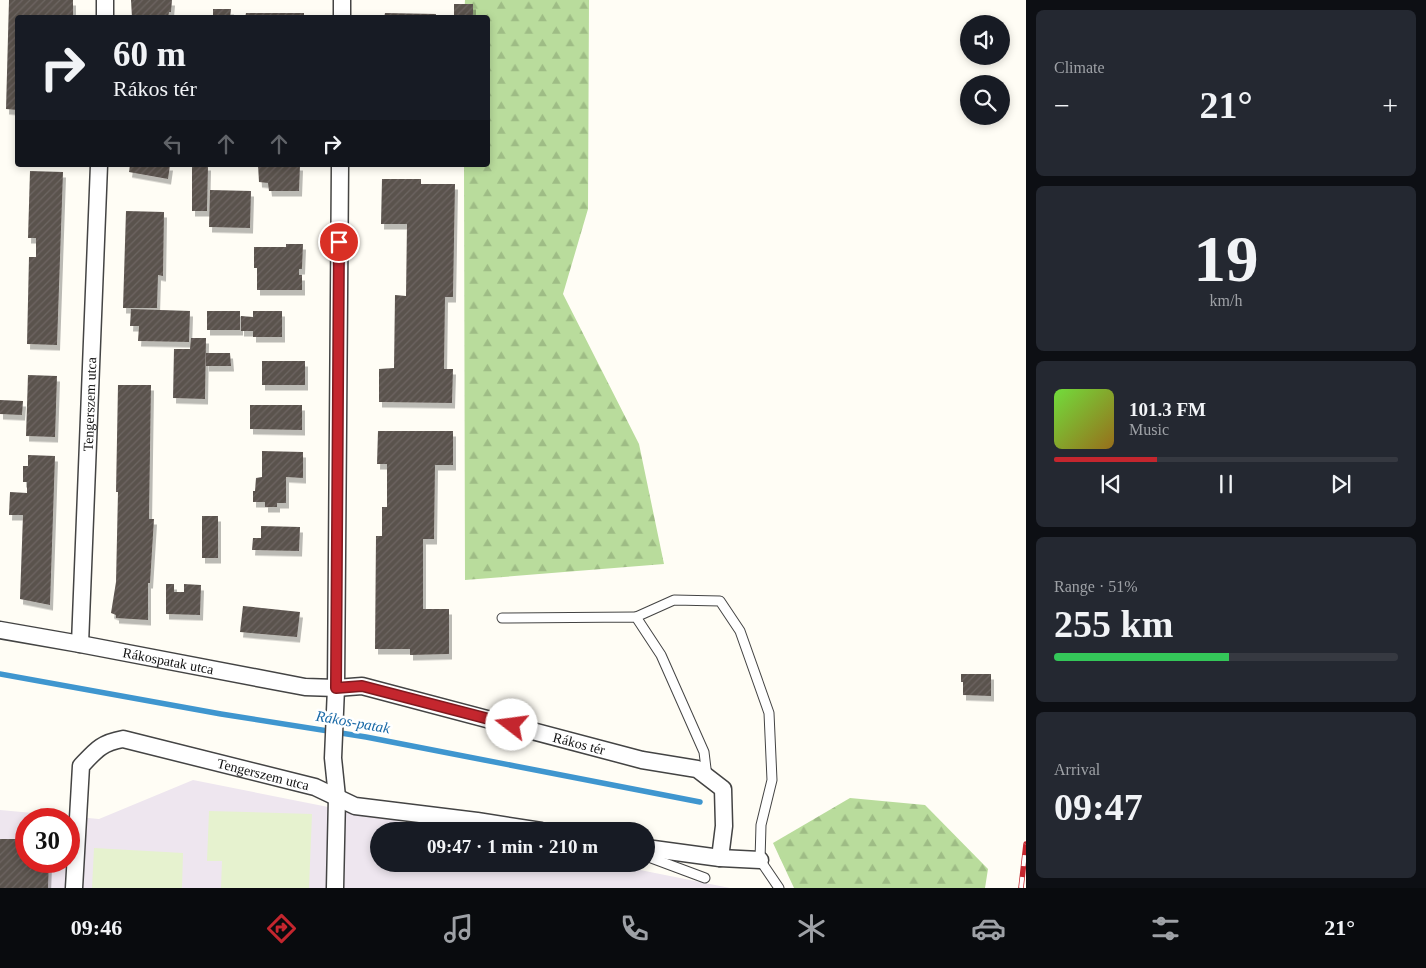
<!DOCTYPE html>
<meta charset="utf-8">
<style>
:root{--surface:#171b24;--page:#242831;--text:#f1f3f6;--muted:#9ea1a6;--line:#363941;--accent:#c4262e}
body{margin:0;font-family:Georgia,serif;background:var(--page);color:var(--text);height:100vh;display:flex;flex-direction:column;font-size:19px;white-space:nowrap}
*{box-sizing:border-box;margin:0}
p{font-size:16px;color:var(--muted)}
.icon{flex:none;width:28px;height:28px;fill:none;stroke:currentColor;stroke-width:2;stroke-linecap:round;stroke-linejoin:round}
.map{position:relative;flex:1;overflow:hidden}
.details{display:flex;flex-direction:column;gap:10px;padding:10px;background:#0d0f14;width:400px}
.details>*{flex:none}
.hud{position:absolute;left:15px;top:15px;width:475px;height:152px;border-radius:5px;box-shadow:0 2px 8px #0003;background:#171b24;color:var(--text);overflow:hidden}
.controls{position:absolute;left:960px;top:15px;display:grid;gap:10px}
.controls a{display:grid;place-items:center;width:50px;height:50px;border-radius:50%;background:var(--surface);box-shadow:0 2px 8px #0003;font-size:25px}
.speed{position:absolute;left:15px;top:808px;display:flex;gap:10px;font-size:25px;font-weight:700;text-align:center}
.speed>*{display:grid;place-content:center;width:65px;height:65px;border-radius:50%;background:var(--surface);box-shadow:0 2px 8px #0003;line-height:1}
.speed .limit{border:8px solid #d22;background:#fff;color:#111}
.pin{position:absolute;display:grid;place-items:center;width:42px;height:42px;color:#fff;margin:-21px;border:2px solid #fff;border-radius:50%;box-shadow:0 1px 5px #0007}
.me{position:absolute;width:55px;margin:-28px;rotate:285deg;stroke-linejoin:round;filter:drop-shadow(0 0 4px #0008)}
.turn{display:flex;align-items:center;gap:18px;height:105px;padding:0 15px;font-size:22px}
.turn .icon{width:65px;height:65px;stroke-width:2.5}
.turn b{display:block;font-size:35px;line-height:42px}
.lanes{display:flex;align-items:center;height:48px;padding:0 15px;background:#0003;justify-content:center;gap:25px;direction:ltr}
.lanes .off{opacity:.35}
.big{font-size:38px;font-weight:800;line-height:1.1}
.details .card{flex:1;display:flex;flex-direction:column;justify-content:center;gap:8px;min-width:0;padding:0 18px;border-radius:8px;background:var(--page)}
.details .dial{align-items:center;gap:0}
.dial b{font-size:65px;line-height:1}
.song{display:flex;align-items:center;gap:15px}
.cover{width:60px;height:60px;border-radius:8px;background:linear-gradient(135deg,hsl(100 70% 55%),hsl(40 70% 35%))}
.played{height:5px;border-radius:2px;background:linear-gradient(90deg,var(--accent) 30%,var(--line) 30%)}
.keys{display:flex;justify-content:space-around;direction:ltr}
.heat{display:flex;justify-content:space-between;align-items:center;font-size:28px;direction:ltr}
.charge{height:8px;border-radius:4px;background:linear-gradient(90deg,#34c759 51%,var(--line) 0)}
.trip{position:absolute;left:370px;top:822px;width:285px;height:50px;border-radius:25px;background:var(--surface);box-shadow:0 2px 8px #0003;font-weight:800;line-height:50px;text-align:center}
.tab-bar{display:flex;height:80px;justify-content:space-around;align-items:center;background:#090b0e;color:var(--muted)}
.tab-bar .icon{width:35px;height:35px}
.tab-bar .active{color:var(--accent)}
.tab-bar b{font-size:22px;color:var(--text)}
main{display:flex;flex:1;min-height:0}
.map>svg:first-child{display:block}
</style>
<main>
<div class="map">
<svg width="1026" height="888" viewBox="0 0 1026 888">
<defs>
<pattern id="forest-firs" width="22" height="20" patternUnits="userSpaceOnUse" patternTransform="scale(1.25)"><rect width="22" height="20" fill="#b9dc9c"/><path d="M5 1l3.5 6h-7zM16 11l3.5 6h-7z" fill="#9ebc85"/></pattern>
<pattern id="building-hatch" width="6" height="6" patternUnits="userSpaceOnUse" patternTransform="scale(1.25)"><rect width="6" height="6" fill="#5a524d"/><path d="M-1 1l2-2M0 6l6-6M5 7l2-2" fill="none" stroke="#6d6662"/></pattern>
<filter id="shadow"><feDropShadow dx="3" dy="5.5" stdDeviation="0" flood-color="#0004"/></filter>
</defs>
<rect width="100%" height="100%" fill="#fffdf5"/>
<path fill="#eee6ef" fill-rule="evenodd" d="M 193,780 L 449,831 L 379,831 L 379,864 L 610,864 L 730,888 L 0,888 L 0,810 L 99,819 ZM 26,819 L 69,819 L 69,861 L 26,861 Z"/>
<g fill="url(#forest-firs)">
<path d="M 465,0 L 589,0 L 588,209 L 563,294 L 639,444 L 664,564 L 465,580 L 464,165 L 488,165 L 488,18 L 464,17 Z"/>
<path d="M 850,798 L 925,805 L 988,869 L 985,888 L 794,888 L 773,843 Z"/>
</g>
<g fill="#e6f2cf">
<path d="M 209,811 L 312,814 L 309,888 L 221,888 L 222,861 L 207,861 Z"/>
<path d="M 94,848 L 183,853 L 182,888 L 92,888 Z"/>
</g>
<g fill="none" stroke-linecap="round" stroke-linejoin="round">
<path stroke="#3f96cf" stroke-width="5.5" d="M 0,674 L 221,714 L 366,737 L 700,802"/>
</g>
<g fill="url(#building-hatch)" filter="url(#shadow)">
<path d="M 9,0 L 73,0 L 73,18 L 18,18 L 18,110 L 6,109 Z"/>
<path d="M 131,0 L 172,0 L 171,12 L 169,12 L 168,18 L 132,18 Z"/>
<rect x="454" y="4" width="19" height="14"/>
<path d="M 213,9 L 231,9 L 230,18 L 213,18 Z"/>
<path d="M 246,13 L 304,13 L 304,18 L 245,18 Z"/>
<path d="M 385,13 L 436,14 L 436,18 L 384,18 Z"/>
<path d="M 130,165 L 170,165 L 168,179 L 129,172 Z"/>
<path d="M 192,165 L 208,165 L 207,211 L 192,211 Z"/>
<path d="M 258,165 L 300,165 L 299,191 L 269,191 L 268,183 L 259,182 Z"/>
<path d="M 30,171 L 63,172 L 57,345 L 27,344 L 29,257 L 36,257 L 36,238 L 28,238 Z"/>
<path d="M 382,179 L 421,179 L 421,184 L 455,184 L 453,297 L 445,297 L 444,369 L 453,369 L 452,403 L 379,402 L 379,369 L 394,368 L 395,295 L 406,296 L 407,224 L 381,224 Z"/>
<path d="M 210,190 L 251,191 L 250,228 L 209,227 Z"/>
<path d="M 126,211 L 164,212 L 163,276 L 158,275 L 157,308 L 123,308 Z"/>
<path d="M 286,244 L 303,244 L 302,269 L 299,269 L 299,275 L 302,275 L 302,290 L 257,290 L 257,268 L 254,268 L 254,247 L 286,247 Z"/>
<path d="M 131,309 L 190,311 L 189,342 L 138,341 L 139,326 L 130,326 Z"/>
<rect x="207" y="311" width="33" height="19"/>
<path d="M 253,311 L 282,311 L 282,337 L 253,337 L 253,331 L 241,331 L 241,316 L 253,317 Z"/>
<path d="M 191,338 L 206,338 L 205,399 L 173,398 L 174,349 L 190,349 Z"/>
<path d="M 206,353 L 230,353 L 231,366 L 206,366 Z"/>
<rect x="262" y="361" width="43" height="24"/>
<path d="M 28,375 L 57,376 L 55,437 L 26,436 Z"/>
<path d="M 118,385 L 151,385 L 149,519 L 154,519 L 150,583 L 148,583 L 148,620 L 116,618 L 116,615 L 111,613 L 116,582 L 118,492 L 116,492 Z"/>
<path d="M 0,400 L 23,401 L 22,415 L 0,414 Z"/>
<path d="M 250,405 L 302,405 L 302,430 L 250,429 Z"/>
<path d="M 378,431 L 453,431 L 453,465 L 435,465 L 434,539 L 423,539 L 423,609 L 449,609 L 449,654 L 410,655 L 410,649 L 375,649 L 376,536 L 382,536 L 382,507 L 387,507 L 387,464 L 377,464 Z"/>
<path d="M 262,451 L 303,452 L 303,478 L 286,477 L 286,503 L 277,503 L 277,507 L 265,507 L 265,502 L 253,502 L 253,491 L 255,491 L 256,478 L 262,477 Z"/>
<path d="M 28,455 L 55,456 L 50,605 L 20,599 L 23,515 L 9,515 L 10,492 L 27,493 L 27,482 L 23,482 L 23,466 L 28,466 Z"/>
<rect x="202" y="516" width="16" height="42"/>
<path d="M 261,526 L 300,527 L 299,551 L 252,550 L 253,538 L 261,538 Z"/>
<path d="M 166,584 L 174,584 L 174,592 L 184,592 L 184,584 L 201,585 L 200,615 L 166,614 Z"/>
<path d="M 243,606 L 300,612 L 297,637 L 240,632 Z"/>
<path d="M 961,674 L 991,674 L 991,696 L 963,695 L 963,682 L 961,682 Z"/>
<path d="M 0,839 L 26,839 L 26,861 L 49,861 L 48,888 L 0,888 Z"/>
</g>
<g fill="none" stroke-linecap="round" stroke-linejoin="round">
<g stroke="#444" stroke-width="11">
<g id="lane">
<path d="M 636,617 L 674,600 L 720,601 L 740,631 L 769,713 L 772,780 L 761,825 L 760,860 L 779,888"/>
<path d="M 502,618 L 636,617 L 661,655 L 704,752 L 707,777"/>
<path d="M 646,856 L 705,878"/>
</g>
</g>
<g stroke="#444" stroke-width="19">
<g id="street">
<path d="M 105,18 L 105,0"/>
<path d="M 342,18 L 342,0"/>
<path id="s1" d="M 0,630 L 80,644 L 305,687 L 336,688 L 362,686 L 642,760 L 697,769 L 723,789 L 724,826 L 720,858"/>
<path id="s2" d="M 80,644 L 99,165"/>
<path d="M 646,848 L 720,858 L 760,860"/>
<path id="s3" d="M 74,888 L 81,766 C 96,750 101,743 123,739 L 315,787 L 355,806 L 477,821 L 541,831"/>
<path d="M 335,888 L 337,797 L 333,758 L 336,688 L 340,165"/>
</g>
</g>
<use href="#lane" stroke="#fff" stroke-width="9"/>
<use href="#street" stroke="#fff" stroke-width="16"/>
<g stroke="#c4262e" stroke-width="5.5">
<path id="rail" d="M 1021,888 L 1026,844"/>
</g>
<use href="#rail" stroke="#fff" stroke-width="4" stroke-dasharray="11" stroke-linecap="butt"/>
</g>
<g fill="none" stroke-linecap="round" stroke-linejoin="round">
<g stroke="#7f191e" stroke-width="12">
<path id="route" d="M 339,242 L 336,688 L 362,686 L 512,725"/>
</g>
<use href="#route" stroke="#c4262e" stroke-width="9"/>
</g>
<g text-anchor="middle" stroke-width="5" stroke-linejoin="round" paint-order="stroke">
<g font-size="14" fill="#111" stroke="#fff">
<text dy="5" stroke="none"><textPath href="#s2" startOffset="240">Tengerszem utca</textPath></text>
<text dy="5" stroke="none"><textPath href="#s1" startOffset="171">Rákospatak utca</textPath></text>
<text dy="5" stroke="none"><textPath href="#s1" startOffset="592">Rákos tér</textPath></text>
<text dy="5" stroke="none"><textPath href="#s3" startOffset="318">Tengerszem utca</textPath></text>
</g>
<g font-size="15" font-style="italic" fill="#1768a6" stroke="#fff">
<text transform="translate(353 722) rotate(10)" y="5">Rákos-patak</text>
</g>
</g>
</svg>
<div class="controls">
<a><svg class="icon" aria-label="sound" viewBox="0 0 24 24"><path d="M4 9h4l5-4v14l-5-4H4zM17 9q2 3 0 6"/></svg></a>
<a><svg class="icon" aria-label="search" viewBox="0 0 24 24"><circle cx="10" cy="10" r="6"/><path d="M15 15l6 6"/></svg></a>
</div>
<div class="speed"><div class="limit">30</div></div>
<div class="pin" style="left:339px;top:242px;background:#d93025"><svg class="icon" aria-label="arrive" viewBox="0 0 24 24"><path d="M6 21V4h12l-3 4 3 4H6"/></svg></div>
<svg class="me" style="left:512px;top:725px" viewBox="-20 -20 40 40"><circle r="19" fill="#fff"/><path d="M0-13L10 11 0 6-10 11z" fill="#c4262e"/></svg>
<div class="trip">09:47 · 1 min · 210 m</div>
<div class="hud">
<div class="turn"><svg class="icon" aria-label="right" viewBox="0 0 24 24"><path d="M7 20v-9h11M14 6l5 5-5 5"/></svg><div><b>60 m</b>Rákos tér</div></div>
<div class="lanes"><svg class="icon off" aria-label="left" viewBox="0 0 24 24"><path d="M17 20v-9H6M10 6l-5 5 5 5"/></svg><svg class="icon off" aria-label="ahead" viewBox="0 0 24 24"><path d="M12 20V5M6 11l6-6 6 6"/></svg><svg class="icon off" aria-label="ahead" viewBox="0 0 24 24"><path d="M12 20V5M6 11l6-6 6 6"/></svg><svg class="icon" aria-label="right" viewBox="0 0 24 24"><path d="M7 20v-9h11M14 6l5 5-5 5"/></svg></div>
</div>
</div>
<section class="details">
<div class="card"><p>Climate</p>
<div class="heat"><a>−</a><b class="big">21°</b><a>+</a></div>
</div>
<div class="card dial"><b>19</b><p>km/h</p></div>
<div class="card">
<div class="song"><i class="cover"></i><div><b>101.3 FM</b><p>Music</p></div></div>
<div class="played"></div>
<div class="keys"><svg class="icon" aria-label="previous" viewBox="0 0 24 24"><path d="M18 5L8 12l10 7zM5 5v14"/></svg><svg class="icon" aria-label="pause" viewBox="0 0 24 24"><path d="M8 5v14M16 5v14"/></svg><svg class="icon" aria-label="next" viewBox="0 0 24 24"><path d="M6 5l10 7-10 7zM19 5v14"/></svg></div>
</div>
<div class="card"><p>Range · 51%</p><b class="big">255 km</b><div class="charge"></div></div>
<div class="card"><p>Arrival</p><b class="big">09:47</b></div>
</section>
</main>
<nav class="tab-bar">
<b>09:46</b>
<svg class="icon active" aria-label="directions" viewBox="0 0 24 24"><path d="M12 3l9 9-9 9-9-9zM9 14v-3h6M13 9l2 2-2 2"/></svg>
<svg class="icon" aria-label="music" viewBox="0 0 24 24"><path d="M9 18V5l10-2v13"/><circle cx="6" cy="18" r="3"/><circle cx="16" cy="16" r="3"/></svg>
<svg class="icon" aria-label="phone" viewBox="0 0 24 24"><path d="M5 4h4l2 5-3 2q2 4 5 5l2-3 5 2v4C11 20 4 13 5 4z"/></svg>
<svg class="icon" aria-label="climate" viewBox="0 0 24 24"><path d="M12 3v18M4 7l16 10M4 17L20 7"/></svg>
<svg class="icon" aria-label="car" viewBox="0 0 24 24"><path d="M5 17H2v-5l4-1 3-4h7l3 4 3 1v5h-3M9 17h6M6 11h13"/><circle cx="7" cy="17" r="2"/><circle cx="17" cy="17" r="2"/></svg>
<svg class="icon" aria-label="filters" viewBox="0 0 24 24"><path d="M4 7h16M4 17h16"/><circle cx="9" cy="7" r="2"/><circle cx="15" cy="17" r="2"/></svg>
<b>21°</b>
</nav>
